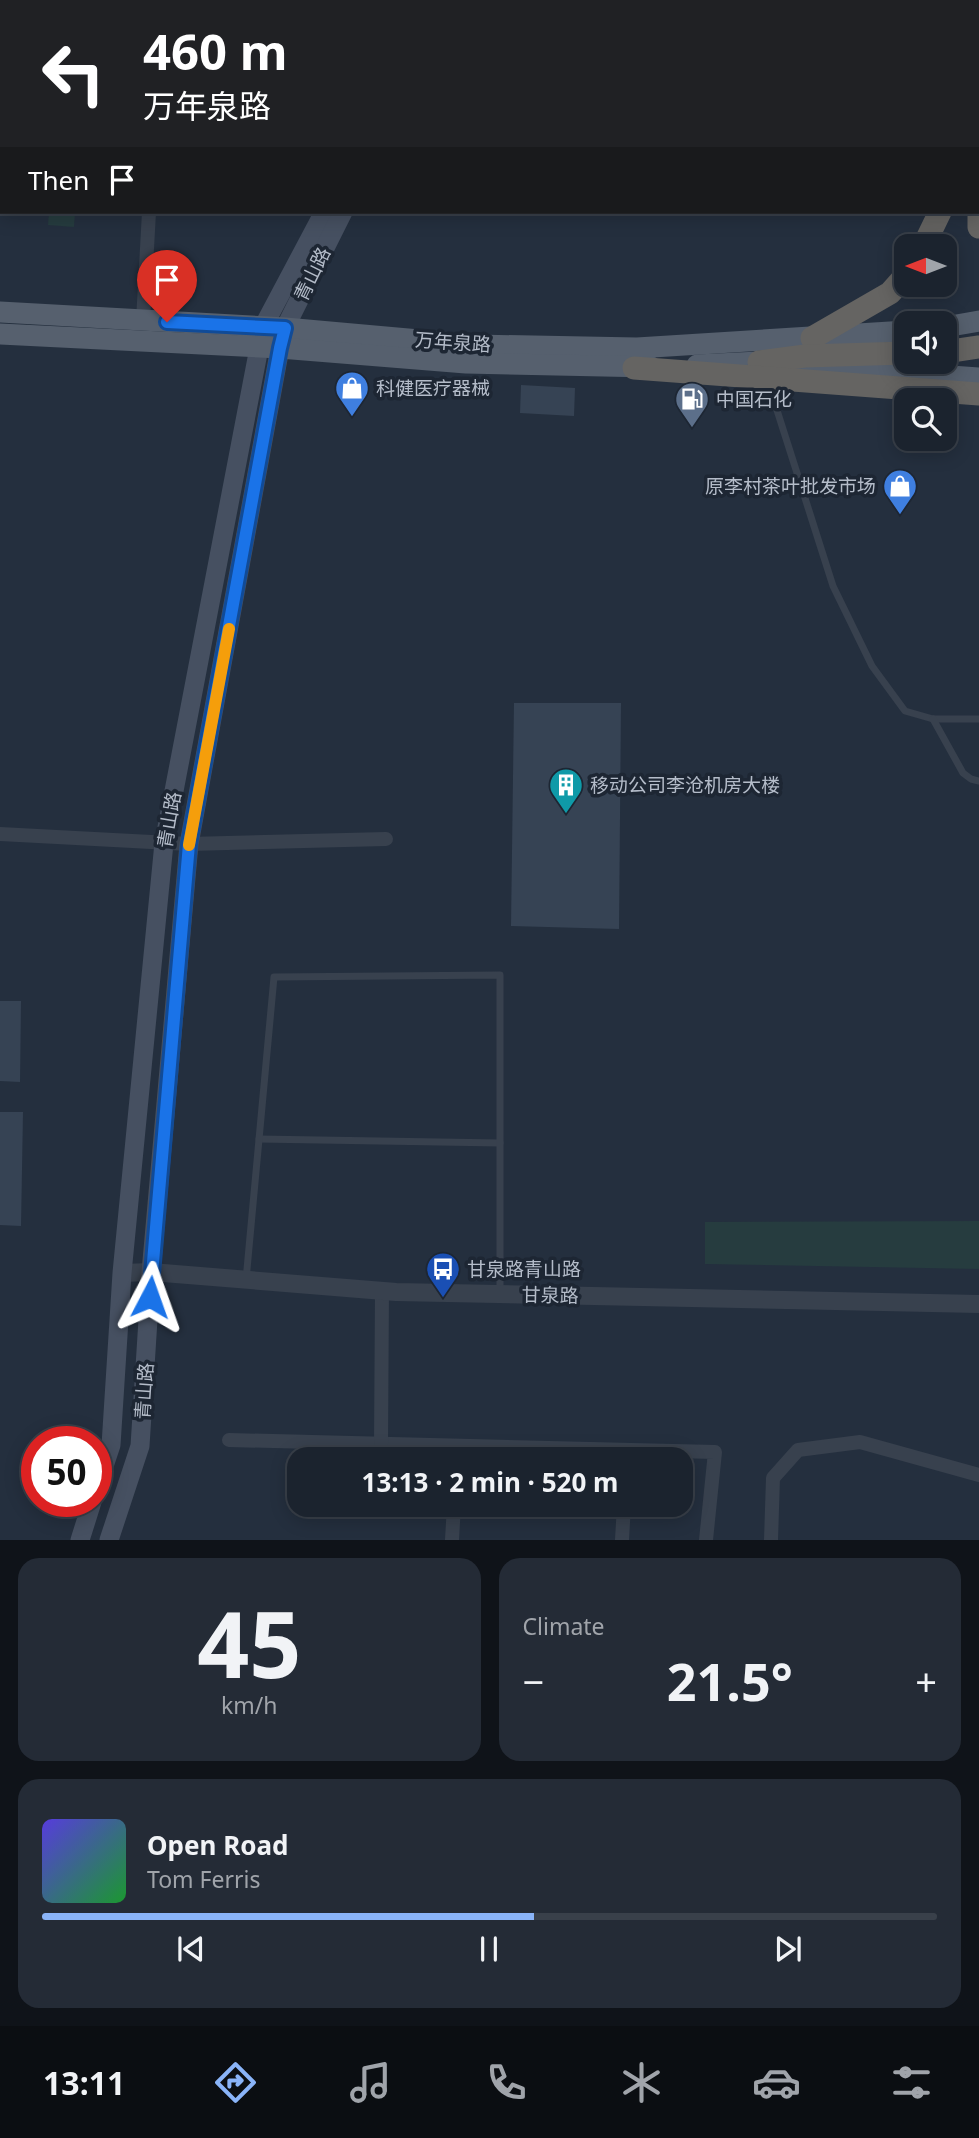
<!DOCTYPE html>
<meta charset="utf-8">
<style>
:root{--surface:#1b232e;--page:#242b36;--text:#f1f3f6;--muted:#a0a4aa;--line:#39404a;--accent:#8ab4f8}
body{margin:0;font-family:"Noto Sans","Noto Sans SC",sans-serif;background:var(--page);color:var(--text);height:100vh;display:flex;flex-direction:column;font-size:26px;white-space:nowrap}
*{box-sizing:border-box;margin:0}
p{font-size:23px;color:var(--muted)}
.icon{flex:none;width:38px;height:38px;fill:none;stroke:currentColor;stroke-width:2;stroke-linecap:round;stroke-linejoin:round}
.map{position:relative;height:1540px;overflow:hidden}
.drawer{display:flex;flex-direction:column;gap:18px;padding:18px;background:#0f1319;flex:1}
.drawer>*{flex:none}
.top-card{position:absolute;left:0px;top:0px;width:980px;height:214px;box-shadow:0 4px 18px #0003,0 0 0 2px var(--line);background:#202124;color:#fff;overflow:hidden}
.needle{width:46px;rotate:270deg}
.buttons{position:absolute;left:894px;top:234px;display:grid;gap:14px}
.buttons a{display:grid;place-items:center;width:63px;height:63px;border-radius:14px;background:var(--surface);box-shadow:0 4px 18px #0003,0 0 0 2px var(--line);font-size:35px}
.speed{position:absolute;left:21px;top:1426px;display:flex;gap:14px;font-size:35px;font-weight:700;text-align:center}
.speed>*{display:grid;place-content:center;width:91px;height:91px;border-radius:50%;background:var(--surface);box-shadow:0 4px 18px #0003,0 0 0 2px var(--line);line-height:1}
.speed .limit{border:10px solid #d22;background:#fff;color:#111}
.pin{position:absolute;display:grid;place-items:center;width:60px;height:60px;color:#fff;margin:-72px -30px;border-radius:50% 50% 50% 0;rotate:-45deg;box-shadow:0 0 7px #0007}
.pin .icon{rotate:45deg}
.me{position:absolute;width:77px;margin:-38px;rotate:4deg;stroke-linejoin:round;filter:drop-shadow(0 0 5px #0008)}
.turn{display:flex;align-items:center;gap:24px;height:147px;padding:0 28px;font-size:32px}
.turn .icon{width:91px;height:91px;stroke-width:2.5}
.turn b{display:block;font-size:49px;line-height:60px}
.then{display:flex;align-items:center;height:66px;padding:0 28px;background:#0003;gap:14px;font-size:26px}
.big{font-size:52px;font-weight:700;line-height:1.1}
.drawer .widget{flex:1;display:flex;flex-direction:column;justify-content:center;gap:10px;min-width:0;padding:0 24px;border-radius:21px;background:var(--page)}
.drawer .dial{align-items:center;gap:0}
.dial b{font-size:91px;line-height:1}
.song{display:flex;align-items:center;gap:21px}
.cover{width:84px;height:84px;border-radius:10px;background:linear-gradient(135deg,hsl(250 70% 55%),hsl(130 70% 35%))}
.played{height:7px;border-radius:4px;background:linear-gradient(90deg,var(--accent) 55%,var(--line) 55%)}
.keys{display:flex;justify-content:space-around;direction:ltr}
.heat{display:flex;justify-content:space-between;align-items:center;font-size:38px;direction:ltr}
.drawer .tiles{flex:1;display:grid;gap:18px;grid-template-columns:1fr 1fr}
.widget:last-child{grid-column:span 2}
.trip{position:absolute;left:287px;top:1447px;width:406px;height:70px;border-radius:21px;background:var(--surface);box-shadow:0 4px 18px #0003,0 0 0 2px var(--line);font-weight:700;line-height:70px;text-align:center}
.tabs{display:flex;height:112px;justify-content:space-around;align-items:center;background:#0b0e12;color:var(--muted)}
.tabs .icon{width:49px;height:49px}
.tabs .current{color:var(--accent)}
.tabs b{font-size:32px;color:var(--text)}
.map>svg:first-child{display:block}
</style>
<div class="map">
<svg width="979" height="1540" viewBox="0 0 979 1540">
<rect width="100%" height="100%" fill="#242f3e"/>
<g fill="#263c3f">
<path d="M 49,212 L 75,212 L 74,227 L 48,225 Z"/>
<path d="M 979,1221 L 979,1269 L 705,1264 L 705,1222 Z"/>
</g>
<g fill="#364354">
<path d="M 521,385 L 575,388 L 574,416 L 520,413 Z"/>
<path d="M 514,703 L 621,703 L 619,929 L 511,926 Z"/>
<path d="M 0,1001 L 21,1001 L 20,1082 L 0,1081 Z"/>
<path d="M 0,1112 L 23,1112 L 21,1226 L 0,1225 Z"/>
</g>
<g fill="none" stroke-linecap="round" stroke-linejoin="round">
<g stroke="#38414e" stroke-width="7">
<path d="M 978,115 L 979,116"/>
<path d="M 768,382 L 833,586 L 872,666 L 905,711 L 933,719 L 979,719"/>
<path d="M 933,719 L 963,773 L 971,779 L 979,781"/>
<path d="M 259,1139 L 500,1143"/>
<path d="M 246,1280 L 274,977 L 500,975 L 500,1294"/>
</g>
<g stroke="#38414e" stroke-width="14">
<path d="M 935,0 L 939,2"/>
<path d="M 162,2 L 163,0"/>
<path d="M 978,20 L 979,20"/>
<path d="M 143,321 L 149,212"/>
<path d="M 0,834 L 189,844 L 386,839"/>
<path d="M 229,1440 L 715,1452 L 706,1540"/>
<path d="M 381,1444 L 382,1291"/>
<path d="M 452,1540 L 454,1505"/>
<path d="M 622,1540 L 624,1505"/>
<path d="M 771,1540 L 773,1478 L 798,1450 L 860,1442 L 979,1475"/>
</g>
<path stroke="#38414e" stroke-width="18" d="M 122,1273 L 151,1272 L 396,1292 L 979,1304"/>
<g stroke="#465061" stroke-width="19">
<path d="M 391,2 L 391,0"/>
<path d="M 409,2 L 410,0"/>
<path d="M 96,1490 L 111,1445 L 122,1273 L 164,843 L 263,327 L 324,212"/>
<path d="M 80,1540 L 92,1502"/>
<path d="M 109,1540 L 140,1446 L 151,1272 L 189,844 L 280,348 L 285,328 L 343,212"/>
</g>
<g stroke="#56606e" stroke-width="21">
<path d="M 725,0 L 727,2"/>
<path d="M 0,312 L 285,328 L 475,345 L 637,348 L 906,331"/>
<path d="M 945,327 L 979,321"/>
<path d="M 0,334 L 280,348 L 466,363 L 651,367"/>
<path d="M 697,365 L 759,362 L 979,378"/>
</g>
<g stroke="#656462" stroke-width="23">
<path d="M 830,0 L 834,2"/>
<path d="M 909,0 L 912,2"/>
<path d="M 978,34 L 979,35"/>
<path d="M 978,65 L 979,65"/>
<path d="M 979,213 L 979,227"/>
<path d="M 923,247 L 940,212"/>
<path d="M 812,338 L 890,293 L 906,275"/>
<path d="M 945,352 L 979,347"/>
<path d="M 759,362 L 805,356 L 906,353"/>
<path d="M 634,368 L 979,394"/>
</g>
</g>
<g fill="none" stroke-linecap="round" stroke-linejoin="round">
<g stroke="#114b97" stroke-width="18">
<path id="route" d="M 150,1297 L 189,844 L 280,348 L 285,328 L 167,322"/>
</g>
<use href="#route" stroke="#1a73e8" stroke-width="12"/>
<path stroke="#f59e0b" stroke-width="12" d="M 189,845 L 229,629"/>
</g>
<defs>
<g id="shop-pin" transform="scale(1.75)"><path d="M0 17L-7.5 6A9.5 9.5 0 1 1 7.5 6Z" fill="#3f7fe0" stroke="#1d2633"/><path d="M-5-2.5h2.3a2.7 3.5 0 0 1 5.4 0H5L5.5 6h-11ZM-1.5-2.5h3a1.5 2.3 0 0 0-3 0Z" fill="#fff"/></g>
<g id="fuel-pin" transform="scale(1.75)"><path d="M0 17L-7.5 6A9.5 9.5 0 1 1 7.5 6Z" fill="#5c6f8a" stroke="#1d2633"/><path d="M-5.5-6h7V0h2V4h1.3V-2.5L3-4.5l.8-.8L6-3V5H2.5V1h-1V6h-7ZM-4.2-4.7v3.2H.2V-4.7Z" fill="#fff"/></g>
<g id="building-pin" transform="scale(1.75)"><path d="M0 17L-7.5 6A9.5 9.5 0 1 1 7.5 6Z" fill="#0f9aa8" stroke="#1d2633"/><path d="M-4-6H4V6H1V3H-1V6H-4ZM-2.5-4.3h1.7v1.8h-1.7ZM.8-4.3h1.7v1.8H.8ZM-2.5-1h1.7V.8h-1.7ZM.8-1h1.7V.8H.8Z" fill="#fff"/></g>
<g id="bus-pin" transform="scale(1.75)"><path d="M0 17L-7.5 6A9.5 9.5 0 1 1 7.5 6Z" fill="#1a4fb4" stroke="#1d2633"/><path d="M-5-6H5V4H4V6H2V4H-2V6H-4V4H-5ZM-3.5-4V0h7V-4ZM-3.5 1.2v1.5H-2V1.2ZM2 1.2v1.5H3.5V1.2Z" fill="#fff"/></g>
</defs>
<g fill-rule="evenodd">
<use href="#shop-pin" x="352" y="388"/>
<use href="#fuel-pin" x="692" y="399"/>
<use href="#shop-pin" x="900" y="486"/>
<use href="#building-pin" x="566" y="785"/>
<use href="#bus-pin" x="443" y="1269"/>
</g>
<g text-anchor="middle" stroke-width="7" stroke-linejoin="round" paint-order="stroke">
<g font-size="19" fill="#b4bcc9" stroke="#1d2633">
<text transform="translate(312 274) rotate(-64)" y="7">青山路</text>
<text transform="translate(453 342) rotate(4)" y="7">万年泉路</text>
<text transform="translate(169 820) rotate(-80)" y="7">青山路</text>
<text transform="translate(550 1295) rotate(1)" y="7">甘泉路</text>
<text transform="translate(144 1391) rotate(-86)" y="7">青山路</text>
</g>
<g font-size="19" fill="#b4bcc9" stroke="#1d2633" text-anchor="start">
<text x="376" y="395">科健医疗器械</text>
<text x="716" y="406">中国石化</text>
<text x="876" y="493" text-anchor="end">原李村茶叶批发市场</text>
<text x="590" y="792">移动公司李沧机房大楼</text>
<text x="467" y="1276">甘泉路青山路</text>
</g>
</g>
</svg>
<div class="buttons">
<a><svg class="needle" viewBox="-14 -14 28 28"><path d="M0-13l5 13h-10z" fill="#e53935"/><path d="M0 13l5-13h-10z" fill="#a0a4aa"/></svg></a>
<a><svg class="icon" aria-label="sound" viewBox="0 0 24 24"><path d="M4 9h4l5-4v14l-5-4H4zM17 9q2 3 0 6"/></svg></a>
<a><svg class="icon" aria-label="search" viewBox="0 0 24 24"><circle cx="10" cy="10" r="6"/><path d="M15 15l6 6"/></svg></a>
</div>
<div class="speed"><div class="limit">50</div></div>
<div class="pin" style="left:167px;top:322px;background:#d93025"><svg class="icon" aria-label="arrive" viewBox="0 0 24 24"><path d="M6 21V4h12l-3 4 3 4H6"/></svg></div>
<svg class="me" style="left:150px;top:1297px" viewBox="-20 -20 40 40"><path d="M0-17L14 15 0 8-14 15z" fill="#1a73e8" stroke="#fff" stroke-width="4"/></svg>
<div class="trip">13:13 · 2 min · 520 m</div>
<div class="top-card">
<div class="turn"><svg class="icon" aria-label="left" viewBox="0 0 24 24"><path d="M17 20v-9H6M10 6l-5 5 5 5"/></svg><div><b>460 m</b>万年泉路</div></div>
<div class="then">Then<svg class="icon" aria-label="arrive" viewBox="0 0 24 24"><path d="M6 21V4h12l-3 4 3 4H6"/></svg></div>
</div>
</div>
<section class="drawer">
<div class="tiles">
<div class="widget dial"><b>45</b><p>km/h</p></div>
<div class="widget"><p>Climate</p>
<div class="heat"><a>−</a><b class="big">21.5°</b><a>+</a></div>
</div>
<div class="widget">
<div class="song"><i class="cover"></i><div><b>Open Road</b><p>Tom Ferris</p></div></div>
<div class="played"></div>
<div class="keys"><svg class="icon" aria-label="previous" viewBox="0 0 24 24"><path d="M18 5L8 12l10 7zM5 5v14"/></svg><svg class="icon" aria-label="pause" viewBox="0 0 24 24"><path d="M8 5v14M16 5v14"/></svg><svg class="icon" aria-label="next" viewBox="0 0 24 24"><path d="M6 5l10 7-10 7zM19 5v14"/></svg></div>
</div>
</div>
</section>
<nav class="tabs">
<b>13:11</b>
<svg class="icon current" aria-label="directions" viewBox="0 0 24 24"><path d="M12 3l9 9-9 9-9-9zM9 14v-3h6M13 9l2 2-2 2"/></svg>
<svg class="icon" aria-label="music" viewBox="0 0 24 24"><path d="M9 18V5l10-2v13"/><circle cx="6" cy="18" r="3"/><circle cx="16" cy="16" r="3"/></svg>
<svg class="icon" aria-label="phone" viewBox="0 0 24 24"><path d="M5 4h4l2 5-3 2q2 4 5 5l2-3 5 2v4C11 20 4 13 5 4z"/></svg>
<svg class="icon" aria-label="climate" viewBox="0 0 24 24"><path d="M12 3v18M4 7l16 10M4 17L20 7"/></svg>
<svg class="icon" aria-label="car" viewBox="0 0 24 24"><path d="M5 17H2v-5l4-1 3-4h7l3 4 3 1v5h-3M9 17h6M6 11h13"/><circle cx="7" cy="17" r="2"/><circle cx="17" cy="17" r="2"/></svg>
<svg class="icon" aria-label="filters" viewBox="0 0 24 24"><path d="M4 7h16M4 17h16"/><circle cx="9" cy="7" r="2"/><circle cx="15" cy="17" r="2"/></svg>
</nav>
